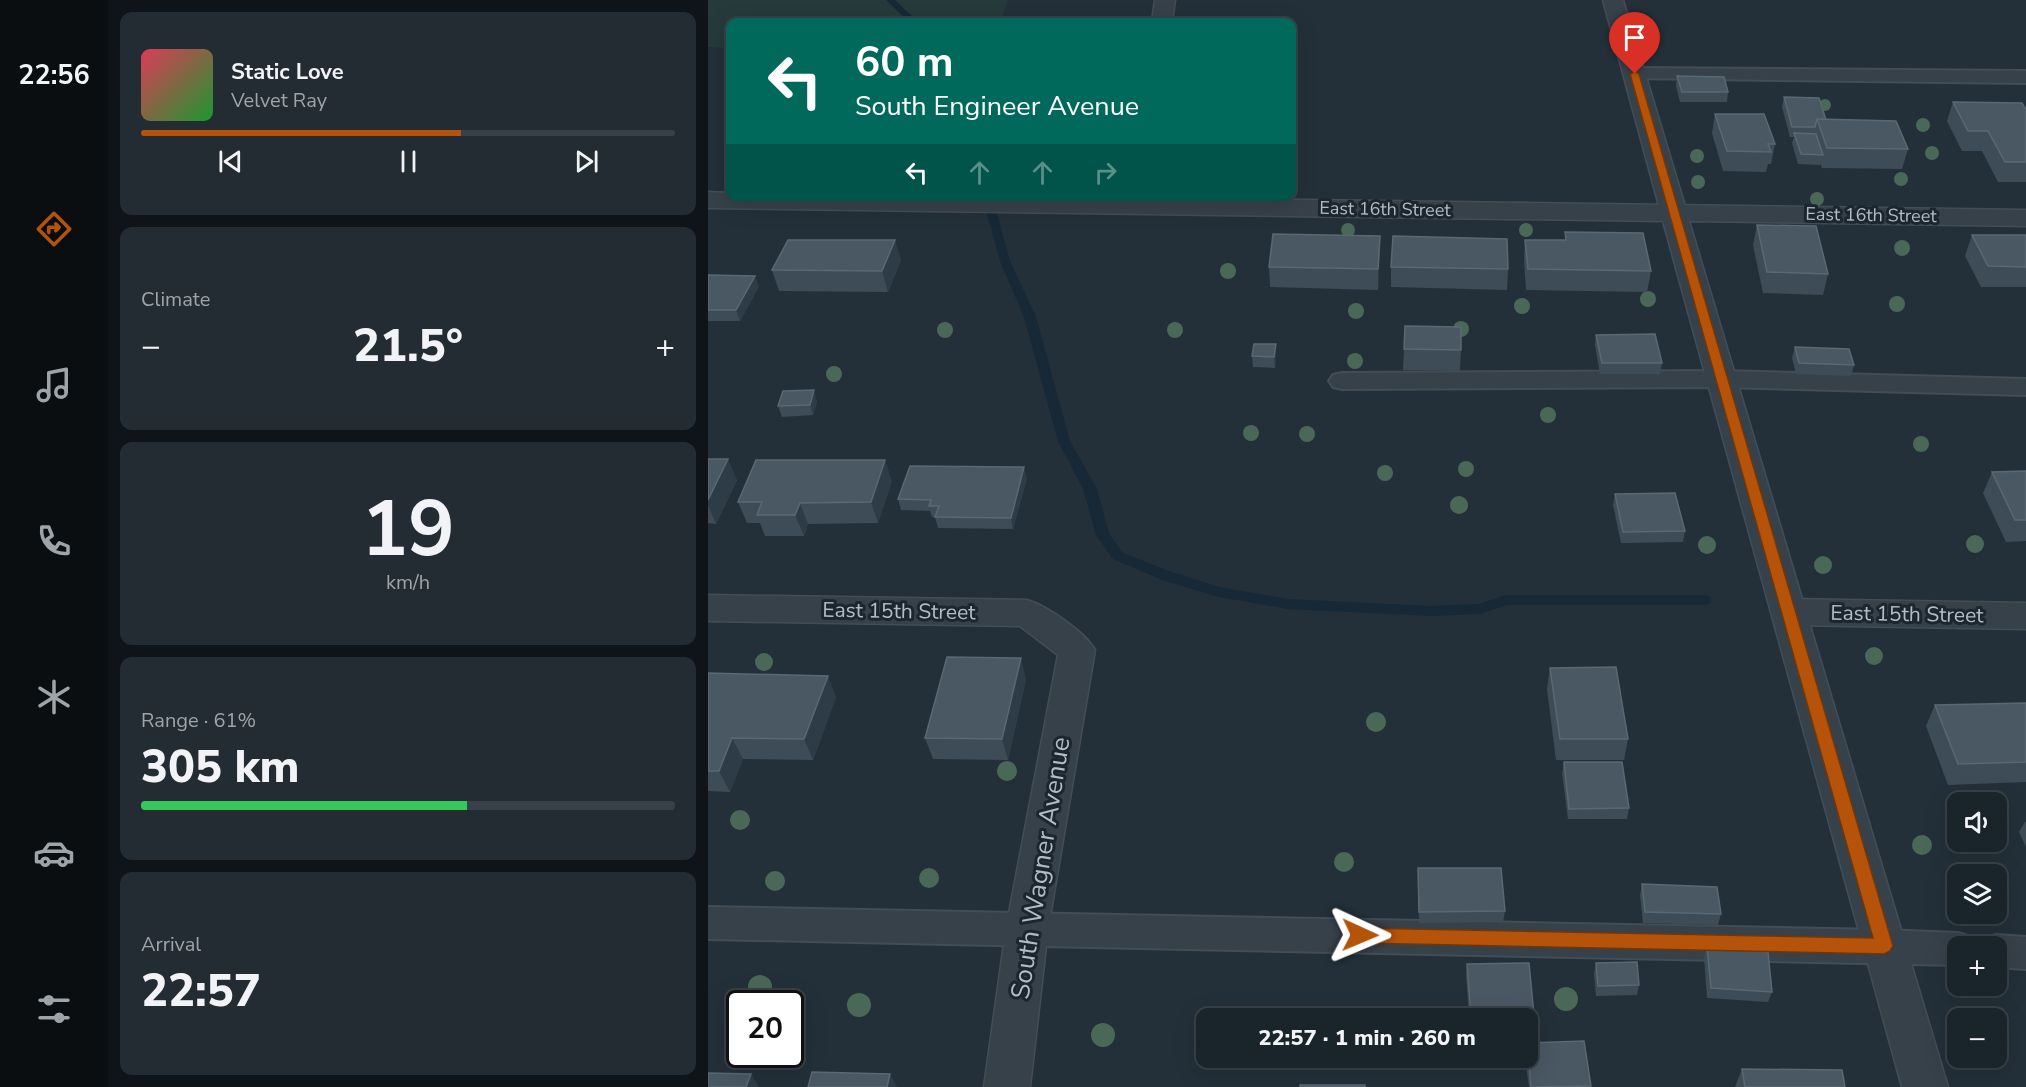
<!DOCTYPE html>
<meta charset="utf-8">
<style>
:root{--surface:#1a242b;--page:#232c33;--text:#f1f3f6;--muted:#9fa4a9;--line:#384147;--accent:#b45309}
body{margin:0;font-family:"Nunito Sans",sans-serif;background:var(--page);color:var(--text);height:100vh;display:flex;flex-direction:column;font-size:22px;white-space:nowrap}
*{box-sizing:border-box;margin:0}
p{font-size:20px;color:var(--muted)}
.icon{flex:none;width:33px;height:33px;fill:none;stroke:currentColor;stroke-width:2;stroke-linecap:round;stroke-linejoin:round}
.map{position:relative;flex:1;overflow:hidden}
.details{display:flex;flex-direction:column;gap:12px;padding:12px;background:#0e1418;width:600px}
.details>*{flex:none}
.guide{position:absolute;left:18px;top:18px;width:570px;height:183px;border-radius:12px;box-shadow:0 6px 24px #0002,0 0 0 2px var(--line);background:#00695c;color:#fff;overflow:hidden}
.buttons{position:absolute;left:1239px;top:792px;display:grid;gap:12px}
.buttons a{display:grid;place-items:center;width:60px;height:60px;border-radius:12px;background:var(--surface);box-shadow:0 6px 24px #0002,0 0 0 2px var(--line);font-size:30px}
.speed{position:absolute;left:18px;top:990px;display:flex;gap:12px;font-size:30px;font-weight:700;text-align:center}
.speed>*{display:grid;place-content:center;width:78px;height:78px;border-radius:50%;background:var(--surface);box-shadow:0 6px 24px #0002,0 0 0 2px var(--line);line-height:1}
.speed .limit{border:3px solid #111;border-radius:9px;background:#fff;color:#111}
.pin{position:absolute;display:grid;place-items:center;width:51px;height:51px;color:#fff;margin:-62px -26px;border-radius:50% 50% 50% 0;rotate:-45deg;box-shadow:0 0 6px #0007}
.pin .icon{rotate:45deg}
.me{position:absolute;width:66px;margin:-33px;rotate:91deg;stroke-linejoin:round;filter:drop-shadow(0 0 4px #0008)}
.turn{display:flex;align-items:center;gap:21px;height:126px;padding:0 30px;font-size:27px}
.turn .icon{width:78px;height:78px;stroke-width:2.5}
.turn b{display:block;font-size:42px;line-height:51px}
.lanes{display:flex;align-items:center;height:57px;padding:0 30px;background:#0003;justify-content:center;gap:30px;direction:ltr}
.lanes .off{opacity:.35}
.big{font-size:45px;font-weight:800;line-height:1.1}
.details .card{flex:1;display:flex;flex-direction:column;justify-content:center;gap:9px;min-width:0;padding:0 21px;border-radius:12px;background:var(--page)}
.details .dial{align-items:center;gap:0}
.dial b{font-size:78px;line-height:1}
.song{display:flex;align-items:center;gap:18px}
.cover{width:72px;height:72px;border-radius:9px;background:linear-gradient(135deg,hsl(350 70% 55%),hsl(130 70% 35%))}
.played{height:6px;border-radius:3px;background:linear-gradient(90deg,var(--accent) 60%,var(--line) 60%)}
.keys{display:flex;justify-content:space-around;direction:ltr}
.heat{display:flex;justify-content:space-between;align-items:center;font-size:33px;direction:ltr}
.charge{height:9px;border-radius:4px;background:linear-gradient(90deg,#34c759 61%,var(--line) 0)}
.trip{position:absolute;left:488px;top:1008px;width:342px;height:60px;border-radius:12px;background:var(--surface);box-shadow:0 6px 24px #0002,0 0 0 2px var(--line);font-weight:800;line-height:60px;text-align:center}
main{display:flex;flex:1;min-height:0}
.menu{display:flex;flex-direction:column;width:108px;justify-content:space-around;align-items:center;background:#0a0e11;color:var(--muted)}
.menu .icon{width:42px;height:42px}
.menu .selected{color:var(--accent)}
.menu b{font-size:27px;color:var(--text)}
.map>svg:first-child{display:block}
</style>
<main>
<nav class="menu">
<b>22:56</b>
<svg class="icon selected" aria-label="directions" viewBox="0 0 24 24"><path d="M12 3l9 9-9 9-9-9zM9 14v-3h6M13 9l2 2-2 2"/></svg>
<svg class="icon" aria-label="music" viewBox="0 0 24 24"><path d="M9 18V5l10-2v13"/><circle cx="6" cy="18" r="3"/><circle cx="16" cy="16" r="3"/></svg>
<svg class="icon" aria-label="phone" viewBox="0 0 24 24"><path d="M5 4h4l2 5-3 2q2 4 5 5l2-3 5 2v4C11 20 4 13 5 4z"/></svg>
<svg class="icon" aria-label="climate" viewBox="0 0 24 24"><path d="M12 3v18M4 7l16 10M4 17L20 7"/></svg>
<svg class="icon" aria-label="car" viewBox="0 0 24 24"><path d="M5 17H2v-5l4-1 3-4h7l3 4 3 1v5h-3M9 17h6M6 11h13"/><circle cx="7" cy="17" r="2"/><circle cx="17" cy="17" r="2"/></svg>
<svg class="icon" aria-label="filters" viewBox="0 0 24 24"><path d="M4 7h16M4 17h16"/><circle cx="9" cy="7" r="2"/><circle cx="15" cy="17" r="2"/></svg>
</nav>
<section class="details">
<div class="card">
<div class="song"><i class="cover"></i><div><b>Static Love</b><p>Velvet Ray</p></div></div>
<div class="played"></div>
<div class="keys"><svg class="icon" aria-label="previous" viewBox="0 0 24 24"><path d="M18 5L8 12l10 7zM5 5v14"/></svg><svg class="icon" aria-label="pause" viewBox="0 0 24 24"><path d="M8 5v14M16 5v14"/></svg><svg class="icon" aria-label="next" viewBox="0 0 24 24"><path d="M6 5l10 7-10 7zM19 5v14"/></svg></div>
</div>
<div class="card"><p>Climate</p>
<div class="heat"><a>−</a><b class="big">21.5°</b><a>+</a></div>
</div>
<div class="card dial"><b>19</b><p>km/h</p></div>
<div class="card"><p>Range · 61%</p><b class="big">305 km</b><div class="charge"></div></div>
<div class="card"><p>Arrival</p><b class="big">22:57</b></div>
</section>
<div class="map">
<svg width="1318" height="1087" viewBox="0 0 1318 1087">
<rect width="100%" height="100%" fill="#233039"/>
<path fill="#253a3a" d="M 0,0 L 300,0 L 292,22 L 22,22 L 22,48 L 0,47 Z"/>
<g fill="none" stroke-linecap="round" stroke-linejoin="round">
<g fill="#172836" fill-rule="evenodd">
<path d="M 178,0 L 187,0 L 210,22 L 201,22 Z"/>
<path d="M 274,196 L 284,196 L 302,261 L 328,317 L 362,441 L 389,489 L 401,534 L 415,553 L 464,572 L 511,587 L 580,599 L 723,606 L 771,604 L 798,595 L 996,595 L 1001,596 L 1003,600 L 1001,604 L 996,605 L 799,605 L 772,614 L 723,616 L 580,609 L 511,597 L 454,580 L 405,559 L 388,535 L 375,489 L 350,441 L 316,317 L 292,261 Z"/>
</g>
<g stroke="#434d55" stroke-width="4">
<g id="service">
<path d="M 927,68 L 1318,71 L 1318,83 L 920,78 L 917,74 L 920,70 Z"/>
<path d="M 1015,371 L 1318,379 L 1318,395 L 1015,387 L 634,389 L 625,387 L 621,381 L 625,375 L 634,373 Z"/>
<path d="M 0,907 L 1176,930 L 1250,933 L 1263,937 L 1267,946 L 1250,946 L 1250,965 L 0,939 Z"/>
<path d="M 1288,935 L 1318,937 L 1318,969 L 1288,967 L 1288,946 L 1272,946 L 1275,939 Z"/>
</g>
</g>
<g stroke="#434d55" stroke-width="3">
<g id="minor">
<path d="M 447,0 L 467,0 L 464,22 L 444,22 Z"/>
<path d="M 895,0 L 915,0 L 979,213 L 975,218 L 966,221 L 957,218 L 953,213 Z"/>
<path d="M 0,595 L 319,600 C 339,606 377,632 387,650 L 340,929 L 322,1087 L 276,1087 L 298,929 L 350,655 L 312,626 L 0,621 Z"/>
<path d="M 1080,599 L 1318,603 L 1318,629 L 1080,625 L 1068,621 L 1063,612 L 1068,603 Z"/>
</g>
</g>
<g stroke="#434d55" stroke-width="3">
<path id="tertiary" d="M 0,192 L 22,193 L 22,196 L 303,196 L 1318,210 L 1318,226 L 981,221 L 1240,1087 L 1194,1087 L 955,221 L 0,208 Z"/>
</g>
<use href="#service" fill="#37414a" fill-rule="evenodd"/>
<use href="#minor" fill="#37414a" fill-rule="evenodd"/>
<use href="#tertiary" fill="#37414a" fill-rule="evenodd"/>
</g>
<g fill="#4a6856">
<circle cx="1117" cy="105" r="6"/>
<circle cx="1215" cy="125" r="7"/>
<circle cx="1224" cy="153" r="7"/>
<circle cx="989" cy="156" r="7"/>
<circle cx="1193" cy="179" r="7"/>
<circle cx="990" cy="182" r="7"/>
<circle cx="1109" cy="199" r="7"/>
<circle cx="640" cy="230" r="7"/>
<circle cx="818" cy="230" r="7"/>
<circle cx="1194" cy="248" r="8"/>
<circle cx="520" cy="271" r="8"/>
<circle cx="940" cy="299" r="8"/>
<circle cx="1189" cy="304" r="8"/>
<circle cx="814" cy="306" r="8"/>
<circle cx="648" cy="311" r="8"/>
<circle cx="753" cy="329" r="8"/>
<circle cx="237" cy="330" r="8"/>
<circle cx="467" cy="330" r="8"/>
<circle cx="647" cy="361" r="8"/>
<circle cx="126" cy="374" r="8"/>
<circle cx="840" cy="415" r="8"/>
<circle cx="543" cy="433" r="8"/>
<circle cx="599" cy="434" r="8"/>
<circle cx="1213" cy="444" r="8"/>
<circle cx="758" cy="469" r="8"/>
<circle cx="677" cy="473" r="8"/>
<circle cx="751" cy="505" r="9"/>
<circle cx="1267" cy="544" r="9"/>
<circle cx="999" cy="545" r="9"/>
<circle cx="1115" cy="565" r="9"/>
<circle cx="1166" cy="656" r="9"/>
<circle cx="56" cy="662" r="9"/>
<circle cx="668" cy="722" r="10"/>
<circle cx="299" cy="771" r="10"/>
<circle cx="32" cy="820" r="10"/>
<circle cx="1214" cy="845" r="10"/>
<circle cx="636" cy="862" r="10"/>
<circle cx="221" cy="878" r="10"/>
<circle cx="67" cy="881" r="10"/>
<circle cx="52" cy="987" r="12"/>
<circle cx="858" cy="999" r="12"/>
<circle cx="151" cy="1005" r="12"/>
<circle cx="395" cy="1035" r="12"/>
</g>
<g fill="#3e4c58">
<path d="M 969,76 L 1020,92 L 1019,102 L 972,102 L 968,86 Z"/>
<path d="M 1076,97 L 1118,120 L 1200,149 L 1194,169 L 1114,168 L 1112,163 L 1112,165 L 1090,164 L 1084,143 L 1086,137 L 1082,137 L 1074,107 Z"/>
<path d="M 1245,102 L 1318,110 L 1318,182 L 1290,182 L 1274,151 L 1254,151 L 1239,121 Z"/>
<path d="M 1007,114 L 1067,144 L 1063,164 L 1060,164 L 1058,172 L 1015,171 L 1004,133 Z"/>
<path d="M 1049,225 L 1120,274 L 1115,295 L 1055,293 L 1045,245 Z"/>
<path d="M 857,232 L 943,271 L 939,292 L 818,290 L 816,260 L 817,240 L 857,240 Z"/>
<path d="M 1264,235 L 1318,235 L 1318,287 L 1273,287 L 1257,256 Z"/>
<path d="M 672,236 L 670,290 L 562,287 L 561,267 Z"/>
<path d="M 193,260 L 180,292 L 71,291 L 64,270 Z"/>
<path d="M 683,267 L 800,269 L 799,290 L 683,287 Z"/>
<path d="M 0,275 L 51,286 L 32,321 L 0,321 Z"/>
<path d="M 697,326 L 753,350 L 752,371 L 695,370 Z"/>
<path d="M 888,335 L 954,363 L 952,374 L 892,374 L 887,345 Z"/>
<path d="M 1087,347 L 1146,365 L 1143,376 L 1088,374 L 1084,358 Z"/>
<path d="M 568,355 L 567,368 L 545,367 L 544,356 Z"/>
<path d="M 109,401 L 105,415 L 74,417 L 70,406 Z"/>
<path d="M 0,459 L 29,480 L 8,524 L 0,523 Z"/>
<path d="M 1318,471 L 1318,541 L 1298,542 L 1275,493 L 1284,472 Z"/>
<path d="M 319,478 L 305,529 L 230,528 L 227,517 L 224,517 L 222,511 L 193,510 L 190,499 Z"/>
<path d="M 184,481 L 170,523 L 100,524 L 96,536 L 57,536 L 52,523 L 39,523 L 30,502 Z"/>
<path d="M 907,494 L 977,531 L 975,542 L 913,543 L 905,505 Z"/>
<path d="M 842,668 L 920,739 L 916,760 L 848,760 L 839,689 Z"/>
<path d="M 0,673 L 128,697 L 105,760 L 35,759 L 22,792 L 0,791 Z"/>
<path d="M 318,679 L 300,760 L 225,759 L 217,738 Z"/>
<path d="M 1318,703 L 1318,782 L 1240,785 L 1218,726 L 1227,705 Z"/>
<path d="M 856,762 L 921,808 L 919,819 L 860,819 L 854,773 Z"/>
<path d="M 1317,822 L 1318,822 L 1318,847 L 1311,832 Z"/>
<path d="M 710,868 L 797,911 L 795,922 L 711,923 Z"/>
<path d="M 934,884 L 1013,914 L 1010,925 L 935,923 L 932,895 Z"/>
<path d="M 999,947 L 1064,992 L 1060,1002 L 999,998 L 996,957 Z"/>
<path d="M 888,963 L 931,985 L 929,995 L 888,996 L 886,973 Z"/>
<path d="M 759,964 L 826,1015 L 825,1025 L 819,1025 L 819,1018 L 761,1018 L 758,974 Z"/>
<path d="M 876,1041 L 883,1087 L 821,1087 L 817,1058 L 819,1058 L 819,1043 Z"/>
<path d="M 1034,1069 L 1137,1087 L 1027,1087 Z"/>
</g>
<g fill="#2e3c47">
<path d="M 672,236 L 672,256 L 670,290 L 670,269 Z"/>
<path d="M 187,240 L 193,260 L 180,292 L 174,271 Z"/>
<path d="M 47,276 L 51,286 L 32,321 L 28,310 Z"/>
<path d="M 568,344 L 568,355 L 567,368 L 566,357 Z"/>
<path d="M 106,390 L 109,401 L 105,415 L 102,405 Z"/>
<path d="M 20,459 L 29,480 L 8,524 L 0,505 L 0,500 Z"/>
<path d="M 177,460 L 184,481 L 170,523 L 163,502 Z"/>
<path d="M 316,467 L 319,478 L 305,529 L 303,518 Z"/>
<path d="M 92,503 L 100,524 L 96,536 L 87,515 Z"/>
<path d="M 313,658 L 318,679 L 300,760 L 294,739 Z"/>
<path d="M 120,676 L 128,697 L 105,760 L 96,739 Z"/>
<path d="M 24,738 L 35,759 L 22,792 L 11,771 Z"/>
<path d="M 43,1074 L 51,1087 L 38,1087 Z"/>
<path d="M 182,1074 L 189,1087 L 179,1087 Z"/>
</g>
<g fill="#4a5864" stroke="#5a6873" stroke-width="1.5">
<path d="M 969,76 L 1016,77 L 1020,92 L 974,92 Z"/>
<path d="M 1076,97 L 1111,98 L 1118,120 L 1109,119 L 1107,127 L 1084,127 Z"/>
<path d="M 1245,102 L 1314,103 L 1318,110 L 1318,162 L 1297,162 L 1280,131 L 1260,131 Z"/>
<path d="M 1007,114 L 1056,114 L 1067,144 L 1060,144 L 1063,152 L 1019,151 Z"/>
<path d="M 1109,119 L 1188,121 L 1200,149 L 1119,148 Z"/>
<path d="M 1086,133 L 1108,134 L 1115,155 L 1093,154 Z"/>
<path d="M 1049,225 L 1108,226 L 1120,274 L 1059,272 Z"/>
<path d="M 857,232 L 935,233 L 943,271 L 820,269 L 817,240 L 858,240 Z"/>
<path d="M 565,234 L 672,236 L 670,269 L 561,267 Z"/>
<path d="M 1264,235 L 1318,235 L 1318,267 L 1280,266 Z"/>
<path d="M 685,236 L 799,239 L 800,269 L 683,267 Z"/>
<path d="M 80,240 L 187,240 L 174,271 L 64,270 Z"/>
<path d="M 0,275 L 47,276 L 28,310 L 0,310 Z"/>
<path d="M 697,326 L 753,327 L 753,350 L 696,349 Z"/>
<path d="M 947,334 L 954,363 L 894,363 L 888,335 Z"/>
<path d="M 546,344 L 568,344 L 566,357 L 544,356 Z"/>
<path d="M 1087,347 L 1141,349 L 1146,365 L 1091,363 Z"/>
<path d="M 106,390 L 102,405 L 70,406 L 75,391 Z"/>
<path d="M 0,459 L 20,459 L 0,500 Z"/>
<path d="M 48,460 L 177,460 L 163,502 L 92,503 L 87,515 L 49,515 L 54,502 L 30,502 Z"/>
<path d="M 202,466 L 316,467 L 303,518 L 227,517 L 231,506 L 221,506 L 223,500 L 190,499 Z"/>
<path d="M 1318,471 L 1318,520 L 1307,520 L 1284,472 Z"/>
<path d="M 967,493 L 977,531 L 915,532 L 907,494 Z"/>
<path d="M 239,657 L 313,658 L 294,739 L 217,738 Z"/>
<path d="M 908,667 L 920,739 L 852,739 L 842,668 Z"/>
<path d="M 0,673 L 120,676 L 96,739 L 24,738 L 11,771 L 0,771 Z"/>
<path d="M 1318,703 L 1318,762 L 1250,764 L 1227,705 Z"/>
<path d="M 856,762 L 914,762 L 921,808 L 861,809 Z"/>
<path d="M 710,868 L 793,868 L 797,911 L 711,912 Z"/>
<path d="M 934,884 L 1009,887 L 1013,914 L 937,912 Z"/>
<path d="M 999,947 L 1060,952 L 1064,992 L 1003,988 Z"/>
<path d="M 929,962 L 931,985 L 890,986 L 888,963 Z"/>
<path d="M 821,963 L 826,1015 L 763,1015 L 759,964 Z"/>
<path d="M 876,1041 L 883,1086 L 823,1087 L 819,1043 Z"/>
<path d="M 1034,1069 L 1134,1070 L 1137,1087 L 1037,1087 Z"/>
<path d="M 104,1072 L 182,1074 L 179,1087 L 100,1087 Z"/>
<path d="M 0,1073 L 43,1074 L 38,1087 L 0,1087 Z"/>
<rect x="592" y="1085" width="65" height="2"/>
</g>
<path fill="#b45309" stroke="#753606" stroke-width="1.5" d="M 927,71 L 931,74 L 1185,946 L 1182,951 L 1176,954 L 652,943 L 646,941 L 644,935 L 646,930 L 652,928 L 1165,938 L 922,74 Z"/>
<g text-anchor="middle" stroke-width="6" stroke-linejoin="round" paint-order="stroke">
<g font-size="18" fill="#b2bcc5" stroke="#1c262e">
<text transform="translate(677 209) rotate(1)" y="6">East 16th Street</text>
<text transform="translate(1163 215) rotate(1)" y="6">East 16th Street</text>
</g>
<g font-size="21" fill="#b2bcc5" stroke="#1c262e">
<text transform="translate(191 611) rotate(1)" y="7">East 15th Street</text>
<text transform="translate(1199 614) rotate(1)" y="7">East 15th Street</text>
</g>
<g font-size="26" fill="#b2bcc5" stroke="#1c262e">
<text transform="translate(332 868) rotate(-81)" y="9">South Wagner Avenue</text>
</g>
</g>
</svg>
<div class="buttons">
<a><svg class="icon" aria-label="sound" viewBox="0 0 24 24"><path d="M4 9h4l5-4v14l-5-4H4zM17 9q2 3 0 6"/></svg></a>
<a><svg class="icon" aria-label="layers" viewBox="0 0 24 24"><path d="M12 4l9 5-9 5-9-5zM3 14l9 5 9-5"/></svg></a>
<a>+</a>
<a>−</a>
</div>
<div class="speed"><div class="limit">20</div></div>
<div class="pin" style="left:927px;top:74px;background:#d93025"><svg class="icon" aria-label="arrive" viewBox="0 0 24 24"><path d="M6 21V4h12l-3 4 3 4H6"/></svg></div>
<svg class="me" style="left:652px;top:935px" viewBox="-20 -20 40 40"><path d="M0-17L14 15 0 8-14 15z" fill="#b45309" stroke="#fff" stroke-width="4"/></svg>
<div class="trip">22:57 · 1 min · 260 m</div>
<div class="guide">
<div class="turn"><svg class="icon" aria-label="left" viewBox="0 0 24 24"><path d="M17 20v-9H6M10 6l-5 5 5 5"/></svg><div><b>60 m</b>South Engineer Avenue</div></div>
<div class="lanes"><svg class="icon" aria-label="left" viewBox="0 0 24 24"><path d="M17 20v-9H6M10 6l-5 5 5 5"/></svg><svg class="icon off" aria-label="ahead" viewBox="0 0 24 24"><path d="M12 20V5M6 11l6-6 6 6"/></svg><svg class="icon off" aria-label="ahead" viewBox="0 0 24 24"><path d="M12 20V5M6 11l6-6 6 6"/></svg><svg class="icon off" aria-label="right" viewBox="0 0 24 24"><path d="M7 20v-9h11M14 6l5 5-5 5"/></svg></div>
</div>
</div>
</main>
